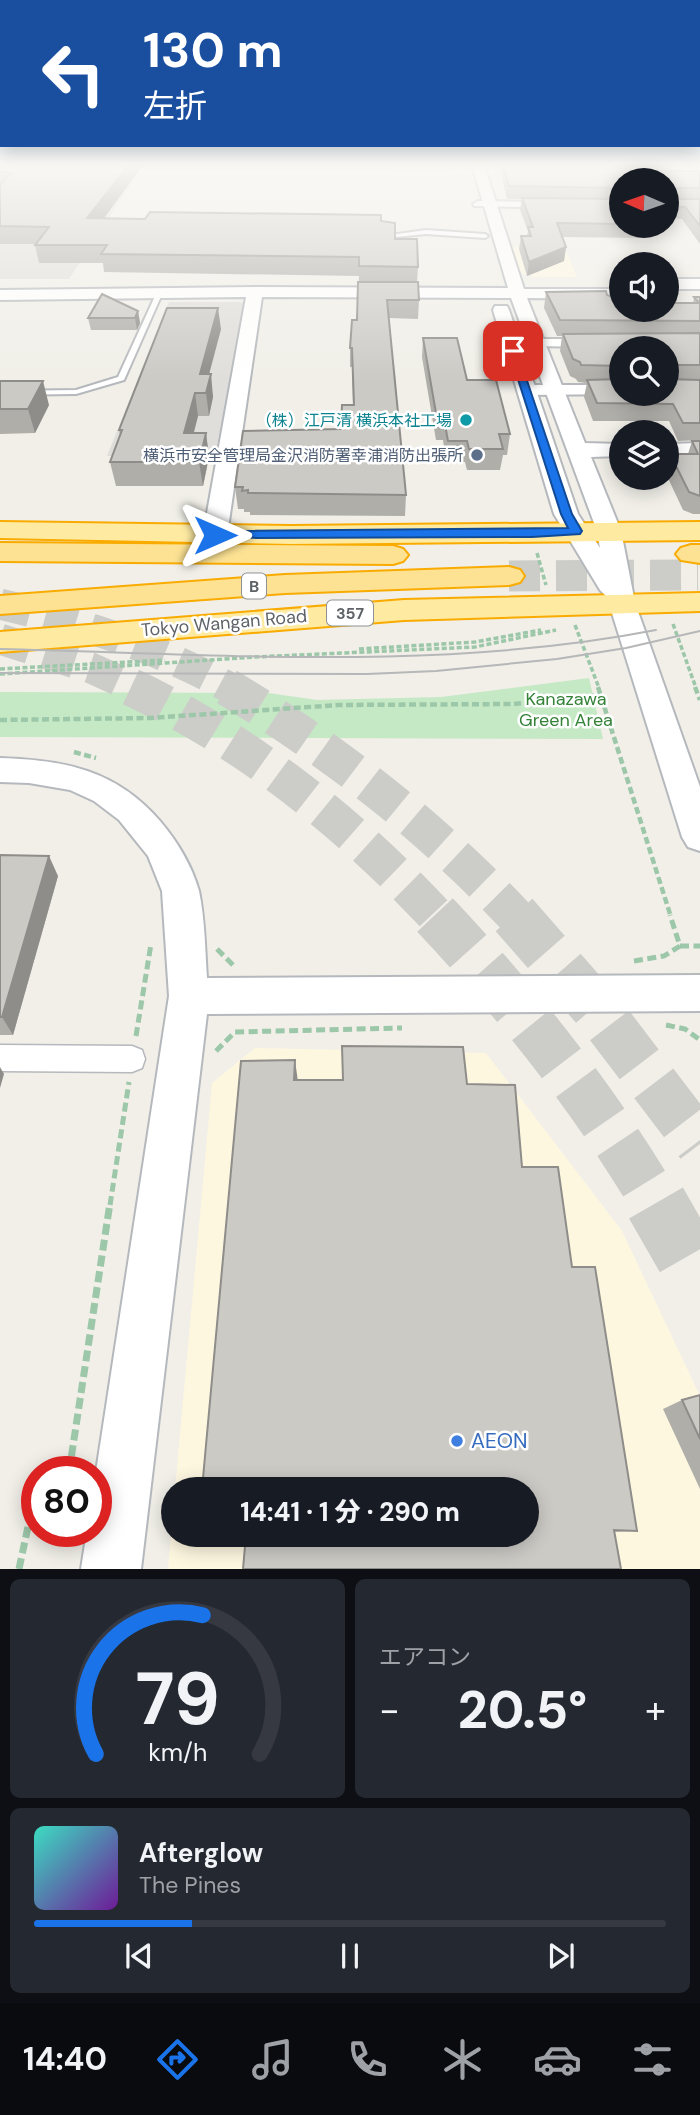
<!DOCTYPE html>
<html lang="ja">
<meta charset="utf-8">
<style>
:root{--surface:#171b24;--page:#242831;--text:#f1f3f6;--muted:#9ea1a6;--line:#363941;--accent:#1a73e8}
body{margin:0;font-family:"DM Sans","Noto Sans JP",sans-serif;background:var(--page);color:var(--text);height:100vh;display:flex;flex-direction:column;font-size:26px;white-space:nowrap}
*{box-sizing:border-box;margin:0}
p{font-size:23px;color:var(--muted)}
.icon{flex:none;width:38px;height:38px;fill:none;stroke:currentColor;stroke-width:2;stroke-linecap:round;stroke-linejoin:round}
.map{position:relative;height:1569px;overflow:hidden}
.side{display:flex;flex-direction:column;gap:10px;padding:10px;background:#0d0f14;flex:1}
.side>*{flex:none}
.hud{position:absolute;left:0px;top:0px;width:700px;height:147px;box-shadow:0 4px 18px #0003;background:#1a4fa0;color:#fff;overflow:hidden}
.needle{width:46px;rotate:272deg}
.tools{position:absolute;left:609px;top:168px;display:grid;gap:14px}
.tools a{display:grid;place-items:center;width:70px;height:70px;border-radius:50%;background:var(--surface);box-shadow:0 4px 18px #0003;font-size:35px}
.speed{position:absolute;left:21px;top:1456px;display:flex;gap:14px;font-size:35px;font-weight:700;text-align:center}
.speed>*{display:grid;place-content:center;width:91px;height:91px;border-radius:50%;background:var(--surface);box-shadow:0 4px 18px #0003;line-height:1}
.speed .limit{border:10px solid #d22;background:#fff;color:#111}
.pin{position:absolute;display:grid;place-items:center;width:60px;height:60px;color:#fff;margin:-30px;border-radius:14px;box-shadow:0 4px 10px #0006}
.me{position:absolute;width:77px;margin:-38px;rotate:90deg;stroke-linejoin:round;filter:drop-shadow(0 0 5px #0008)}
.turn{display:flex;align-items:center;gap:24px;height:147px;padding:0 28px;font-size:32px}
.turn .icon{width:91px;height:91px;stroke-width:2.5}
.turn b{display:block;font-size:49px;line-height:60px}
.big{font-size:52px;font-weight:800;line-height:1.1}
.side .card{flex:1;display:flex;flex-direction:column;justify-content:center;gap:10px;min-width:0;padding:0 24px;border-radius:10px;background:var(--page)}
.side .dial{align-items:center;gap:0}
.dial svg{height:182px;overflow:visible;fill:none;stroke:var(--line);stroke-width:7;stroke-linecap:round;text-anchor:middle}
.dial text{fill:var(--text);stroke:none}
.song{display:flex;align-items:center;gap:21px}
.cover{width:84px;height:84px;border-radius:10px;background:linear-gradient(135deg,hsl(170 70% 55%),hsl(280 70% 35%))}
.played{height:7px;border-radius:4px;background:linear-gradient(90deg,var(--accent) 25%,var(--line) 25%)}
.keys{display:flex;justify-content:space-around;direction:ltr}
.heat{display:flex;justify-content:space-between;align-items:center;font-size:38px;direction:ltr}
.side .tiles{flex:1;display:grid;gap:10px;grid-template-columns:1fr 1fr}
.card:last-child{grid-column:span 2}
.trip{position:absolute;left:161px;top:1477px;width:378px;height:70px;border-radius:35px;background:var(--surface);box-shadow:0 4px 18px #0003;font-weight:800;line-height:70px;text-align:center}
.dock{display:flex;height:112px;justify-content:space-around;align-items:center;background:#090b0e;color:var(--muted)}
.dock .icon{width:49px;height:49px}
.dock .active{color:var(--accent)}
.dock b{font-size:32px;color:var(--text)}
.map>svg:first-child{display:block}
</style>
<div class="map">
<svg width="700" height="1569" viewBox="0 0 700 1569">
<rect width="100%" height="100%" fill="#f1efe8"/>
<g fill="#fef7e0">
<path d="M 512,247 L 565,248 L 577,277 L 534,277 L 519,272 Z"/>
<path d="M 255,1048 L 486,1053 L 622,1231 L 700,1396 L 700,1569 L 168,1569 L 173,1508 L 173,1535 L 527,1535 L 527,1489 L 175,1489 L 212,1083 Z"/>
</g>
<g fill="#e0deda">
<path d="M 0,162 L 449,162 L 450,172 L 0,168 Z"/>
<path d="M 0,169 L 140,170 L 69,279 L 0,279 Z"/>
<path d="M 169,302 L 247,302 L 215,455 L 107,456 Z"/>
</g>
<path fill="#c5e8c5" d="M 589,678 L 603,739 L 0,737 L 0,692 L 268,693 L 317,700 L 441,697 Z"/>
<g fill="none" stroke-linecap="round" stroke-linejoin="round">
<g stroke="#ccccc8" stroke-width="31" stroke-dasharray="31 16" stroke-linecap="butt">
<path d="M 509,576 L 698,575"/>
<path d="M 0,604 C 80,623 159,648 230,688"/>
<path d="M 0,639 L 91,668 L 135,688"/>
</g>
<g stroke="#ccccc8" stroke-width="38" stroke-dasharray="38 19" stroke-linecap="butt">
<path d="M 131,687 C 248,742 349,823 437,917"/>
<path d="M 227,687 C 334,751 430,826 516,917"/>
</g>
<g stroke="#ccccc8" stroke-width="49" stroke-dasharray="49 24" stroke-linecap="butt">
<path d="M 435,915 C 519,1004 595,1100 657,1205"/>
<path d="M 514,915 L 600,1013 L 700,1144"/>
</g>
<path stroke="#ccccc8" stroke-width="62" stroke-dasharray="62 32" stroke-linecap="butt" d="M 656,1203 L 700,1280"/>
<g stroke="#b5b8bc" stroke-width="4">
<g id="service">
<path d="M 426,230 L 485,234 L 488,236 L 485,238 L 426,234 L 386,238 L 383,236 Z"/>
<path d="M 159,292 L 162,294 L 124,380 L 76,394 L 0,395 L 0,391 L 76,390 L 118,377 L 156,294 Z"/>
</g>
</g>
<g stroke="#b5b8bc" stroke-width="3">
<path id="pedestrian" d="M 0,1045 L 132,1046 L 142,1050 L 145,1059 L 142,1068 L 132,1072 L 0,1071 Z"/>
</g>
<g stroke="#b5b8bc" stroke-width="4">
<g id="minor">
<path d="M 478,201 L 621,203 L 621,209 L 474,206 L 473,204 Z"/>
<path d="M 535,339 L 597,339 L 604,343 L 597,347 L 530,346 L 530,340 Z"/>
<path d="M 525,385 L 621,385 L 621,394 L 625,394 L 525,395 L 520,393 L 517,390 L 520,387 Z"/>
</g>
</g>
<g stroke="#b5b8bc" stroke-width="4">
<g id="tertiary">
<path d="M 471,162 L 483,162 L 524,289 L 621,289 L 621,299 L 527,298 L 585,443 L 621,444 L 621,456 L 591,457 L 621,531 L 635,603 L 700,787 L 700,851 L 688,847 L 682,837 L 607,597 L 600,590 L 554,514 L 493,310 L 495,306 L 507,306 L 509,310 L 578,514 L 600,548 L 597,531 L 511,298 L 262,297 L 227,535 L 224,540 L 215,542 L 206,540 L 203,535 L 246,297 L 0,300 L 0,290 L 255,287 L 508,288 Z"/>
<rect x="667" y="279" width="33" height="10"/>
<path d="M 700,443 L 700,457 L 667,456 L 667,444 Z"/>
<path d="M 0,758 C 65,760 116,770 160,821 C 177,841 192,866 199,891 C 205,919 205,950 207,978 L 700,975 L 700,1011 L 207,1014 L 141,1569 L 81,1569 L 87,1531 L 96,1531 L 96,1472 L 169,996 L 162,891 L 148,856 L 119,820 L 94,801 L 70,790 L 29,783 L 0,782 Z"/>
</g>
</g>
<g stroke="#f9ab00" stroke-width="4">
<g id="trunk">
<path d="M 0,522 L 291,526 L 700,522 L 700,540 L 291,544 L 0,538 Z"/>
<path d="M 700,593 L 700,611 L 404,620 L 0,652 L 0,632 L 404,600 Z"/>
</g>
</g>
<g stroke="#f9ab00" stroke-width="4">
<g id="motorway">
<path d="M 0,543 L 393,546 L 403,549 L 408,555 L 403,561 L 393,564 L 0,561 Z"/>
<path d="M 691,545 L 700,545 L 700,563 L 681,560 L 676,554 L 681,548 Z"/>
<path d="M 509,567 L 520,570 L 524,576 L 520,582 L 509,585 L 285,593 L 0,614 L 0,596 L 285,575 Z"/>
</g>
</g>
<g stroke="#9cc7a9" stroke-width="3.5" stroke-dasharray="5 2.5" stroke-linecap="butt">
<path d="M 537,553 L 546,585"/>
<path d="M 673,624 L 696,688"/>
<path d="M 575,625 L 599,688"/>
<path d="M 359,649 L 475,642 L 541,630"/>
<path d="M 0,669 L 165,660"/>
<path d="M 0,674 L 255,657 L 475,647 L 556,630"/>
</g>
<g stroke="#9cc7a9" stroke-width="4.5" stroke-dasharray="7 3.5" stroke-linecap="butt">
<path d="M 598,687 L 671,917"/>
<path d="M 695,687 L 700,700"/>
<path d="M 0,720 L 151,718 L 338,705 L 514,704 L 601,695"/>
<path d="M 74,752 L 96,758"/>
</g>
<g stroke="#9cc7a9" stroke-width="5" stroke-dasharray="9 4.5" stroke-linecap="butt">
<path d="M 680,946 L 700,946"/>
<path d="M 217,949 L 233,965"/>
<path d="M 634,961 L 664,956 L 680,946 L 670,915"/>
<path d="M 666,1025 L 685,1029 L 700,1040"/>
<path d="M 136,1036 L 151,944"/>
<path d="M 216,1051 L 235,1032 L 402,1028"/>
<path d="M 110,1205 L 129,1082"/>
</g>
<g stroke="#9cc7a9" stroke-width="7" stroke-dasharray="11 5" stroke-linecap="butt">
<path d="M 69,1472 L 110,1203"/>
<path d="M 19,1569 L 29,1522 L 37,1515"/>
</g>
<use href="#service" fill="#fff" fill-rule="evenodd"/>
<use href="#pedestrian" fill="#fff" fill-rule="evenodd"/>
<use href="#minor" fill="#fff" fill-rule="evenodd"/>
<use href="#tertiary" fill="#fff" fill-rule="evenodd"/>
<use href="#trunk" fill="#feeaa1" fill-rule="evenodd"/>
<use href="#motorway" fill="#fde293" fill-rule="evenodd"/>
<g stroke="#b6b7b8" stroke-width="2">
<path d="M 0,649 C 218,654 440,672 656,630"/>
<path d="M 0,673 L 367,674 L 436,671 L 557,659 L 626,648 L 700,631"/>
</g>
</g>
<g fill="#afaea9" fill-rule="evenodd">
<path d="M 0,162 L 145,162 L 103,219 L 381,221 L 418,267 L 417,282 L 419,300 L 418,319 L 389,318 L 406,495 L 405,516 L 250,515 L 250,512 L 244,512 L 244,509 L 238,509 L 235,487 L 341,429 L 353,405 L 352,367 L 350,367 L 350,348 L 357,320 L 359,276 L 104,272 L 103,263 L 39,263 L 35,245 L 36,244 L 0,244 Z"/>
<path d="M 500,162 L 613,162 L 615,165 L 643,171 L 700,171 L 700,244 L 682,219 L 667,219 L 667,180 L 621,180 L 621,226 L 646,226 L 644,238 L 562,237 L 566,247 L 564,261 L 527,276 L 519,249 L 521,236 L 527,236 L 528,231 L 520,210 L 522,199 L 507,199 L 500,170 Z"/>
<path d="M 546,292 L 607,295 L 621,310 L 693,303 L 694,297 L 700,297 L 700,440 L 678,441 L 669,421 L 593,421 L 584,397 L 587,383 L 578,382 L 576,379 L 570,376 L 560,351 L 562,336 L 557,336 L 544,308 ZM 621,348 L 667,394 L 621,394 Z"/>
<path d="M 138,311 L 140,323 L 137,330 L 91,330 L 88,318 Z"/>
<path d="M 221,329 L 209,374 L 213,397 L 209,416 L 198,416 L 194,433 L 206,433 L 209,457 L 203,486 L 116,486 L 110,462 L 120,435 L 119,430 Z"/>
<path d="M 423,338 L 467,380 L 510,434 L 507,455 L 503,455 L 500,470 L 467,470 L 465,462 L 446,462 L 443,440 L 436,440 L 422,357 Z"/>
<path d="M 0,381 L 49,405 L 35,433 L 0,434 Z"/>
<path d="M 692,441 L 700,441 L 700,514 L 693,514 L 683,510 L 667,476 L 667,467 L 670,454 L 688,454 Z"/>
<path d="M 0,855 L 58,876 L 13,1035 L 0,1035 Z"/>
<path d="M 297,1080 L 467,1084 L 522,1167 L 572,1267 L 637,1531 L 615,1532 Z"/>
<path d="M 700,1395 L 700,1489 L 663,1409 L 682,1400 Z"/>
</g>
<g fill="#8f8d8a">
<path d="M 131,162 L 145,162 L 91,236 L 87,218 Z"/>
<path d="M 566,247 L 564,261 L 527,276 L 529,262 Z"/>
<path d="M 218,308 L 221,329 L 204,393 L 200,374 Z"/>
<path d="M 138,311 L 140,323 L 137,330 L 135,318 Z"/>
<path d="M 211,374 L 213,397 L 209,416 L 206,393 Z"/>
<path d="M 43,381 L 49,405 L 35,433 L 28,409 Z"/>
<path d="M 195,393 L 198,416 L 187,457 L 184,433 Z"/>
<path d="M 206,433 L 209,457 L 203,486 L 199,462 Z"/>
<path d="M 49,856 L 58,876 L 13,1035 L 2,1017 Z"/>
<path d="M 295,1060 L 298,1082 L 294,1080 Z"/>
<path d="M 0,1067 L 4,1074 L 0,1088 Z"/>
</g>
<g fill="#cccac5" stroke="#8f8d8a" stroke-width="2">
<path d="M 0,162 L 131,162 L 87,218 L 145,219 L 150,212 L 381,215 L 381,221 L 395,223 L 395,239 L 417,239 L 418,267 L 359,266 L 359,257 L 101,254 L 107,245 L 35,245 L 49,227 L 0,226 L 0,185 L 11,173 L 0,171 Z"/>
<path d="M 502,162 L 613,162 L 615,165 L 639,165 L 643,171 L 700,171 L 700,188 L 670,188 L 667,191 L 670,199 L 700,199 L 700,226 L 685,207 L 667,206 L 667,180 L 621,180 L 621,188 L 509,186 Z"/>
<path d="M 522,198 L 621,199 L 621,224 L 557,223 L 566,247 L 529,262 L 521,236 L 531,236 L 528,227 L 533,227 Z"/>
<path d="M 358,282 L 418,282 L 419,300 L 387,300 L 406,495 L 248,493 L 248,490 L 242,491 L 243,487 L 235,487 L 243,431 L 341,429 L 342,405 L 354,405 L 352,348 L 350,348 L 352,320 L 357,320 Z"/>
<path d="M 606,291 L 607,295 L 621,300 L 621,310 L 667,310 L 667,303 L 699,303 L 694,297 L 700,297 L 700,321 L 560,320 L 546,292 Z"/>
<path d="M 102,294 L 138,311 L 135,318 L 88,318 Z"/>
<path d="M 167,308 L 218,308 L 200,374 L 211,374 L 206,393 L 195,393 L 184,433 L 206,433 L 199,462 L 110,462 L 122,430 L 119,430 Z"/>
<path d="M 700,333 L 700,365 L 672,365 L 669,374 L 667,376 L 667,348 L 621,348 L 621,366 L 581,365 L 580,362 L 573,359 L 563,334 Z"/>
<path d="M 423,338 L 457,338 L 467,380 L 496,380 L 510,434 L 499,434 L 503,449 L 469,449 L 467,441 L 448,441 L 444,419 L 437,419 Z"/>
<path d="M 621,379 L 621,394 L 667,394 L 667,379 L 700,380 L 700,423 L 683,423 L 673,404 L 597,403 L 587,380 Z"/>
<path d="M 0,381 L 43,381 L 28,409 L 0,409 Z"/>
<path d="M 692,441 L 700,441 L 700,496 L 689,492 L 670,454 L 698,454 Z"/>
<path d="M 0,855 L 49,856 L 2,1017 L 0,1017 Z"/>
<path d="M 342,1046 L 463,1047 L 467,1084 L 515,1085 L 522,1167 L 558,1167 L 572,1267 L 595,1267 L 637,1531 L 614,1530 L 621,1569 L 243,1569 L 246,1535 L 527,1535 L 527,1489 L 202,1489 L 241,1061 L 295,1060 L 294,1080 L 343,1080 Z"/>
<path d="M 700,1395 L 700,1439 L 682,1400 Z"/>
</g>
<linearGradient id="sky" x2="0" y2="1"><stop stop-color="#8fc3f1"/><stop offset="0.43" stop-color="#f9f8f5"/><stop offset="1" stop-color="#f9f8f5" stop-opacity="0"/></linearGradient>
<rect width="700" height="381" fill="url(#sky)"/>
<path fill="#1a73e8" stroke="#114b97" stroke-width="2" d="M 513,348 L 517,351 L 572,514 L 582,531 L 580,534 L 532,537 L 215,538 L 210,535 L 215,531 L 568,528 L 561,514 L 509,351 Z"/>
<circle fill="#0f9aa8" stroke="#fff" stroke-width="2.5" cx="466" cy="420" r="7"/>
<circle fill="#5c6f8a" stroke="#fff" stroke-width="2.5" cx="477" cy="455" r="7"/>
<circle fill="#3f7fe0" stroke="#fff" stroke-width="2.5" cx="457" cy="1441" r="7"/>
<g text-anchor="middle" stroke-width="5" stroke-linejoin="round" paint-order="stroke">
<g font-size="16" fill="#0d838f" stroke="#fff" text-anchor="end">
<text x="452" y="426">（株）江戸清 横浜本社工場</text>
</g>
<g font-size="16" fill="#4e5e75" stroke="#fff" text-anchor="end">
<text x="463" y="461">横浜市安全管理局金沢消防署幸浦消防出張所</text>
</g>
<g fill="#fff" stroke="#8f9295" stroke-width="2">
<rect x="242" y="573.5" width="24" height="25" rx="5"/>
<rect x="327" y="600.5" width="46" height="25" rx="5"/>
</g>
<g font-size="16" font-weight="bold" fill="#5f6368">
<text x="254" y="592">B</text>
<text x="350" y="619">357</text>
</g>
<g font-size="18" fill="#5f6368" stroke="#fff">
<text transform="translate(224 623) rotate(-5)" y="6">Tokyo Wangan Road</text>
</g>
<g font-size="18" fill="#348238" stroke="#fff">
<text x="566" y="705">Kanazawa<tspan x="566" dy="21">Green Area</tspan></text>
</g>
<g font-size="21" fill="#366cbe" stroke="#fff" text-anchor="start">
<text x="471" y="1448">AEON</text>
</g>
</g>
</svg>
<div class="tools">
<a><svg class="needle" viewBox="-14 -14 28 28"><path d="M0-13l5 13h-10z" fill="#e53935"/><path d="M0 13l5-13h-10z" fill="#9ea1a6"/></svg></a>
<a><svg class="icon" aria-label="sound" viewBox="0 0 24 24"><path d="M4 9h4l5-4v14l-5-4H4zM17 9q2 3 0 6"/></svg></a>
<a><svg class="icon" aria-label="search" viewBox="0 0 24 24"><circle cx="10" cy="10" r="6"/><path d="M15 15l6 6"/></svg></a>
<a><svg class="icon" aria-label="layers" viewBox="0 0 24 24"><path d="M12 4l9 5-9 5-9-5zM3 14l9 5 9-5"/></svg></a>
</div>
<div class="speed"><div class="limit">80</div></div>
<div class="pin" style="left:513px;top:351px;background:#d93025"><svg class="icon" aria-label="arrive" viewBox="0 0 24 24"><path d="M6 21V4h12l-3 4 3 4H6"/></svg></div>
<svg class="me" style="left:215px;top:535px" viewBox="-20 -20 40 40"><path d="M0-17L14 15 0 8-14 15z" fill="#1a73e8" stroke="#fff" stroke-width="4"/></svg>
<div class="trip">14:41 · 1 分 · 290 m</div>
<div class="hud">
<div class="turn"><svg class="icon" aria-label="left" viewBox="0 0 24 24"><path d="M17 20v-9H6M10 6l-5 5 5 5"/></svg><div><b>130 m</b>左折</div></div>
</div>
</div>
<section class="side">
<div class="tiles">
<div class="card dial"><svg viewBox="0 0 100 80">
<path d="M14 69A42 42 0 1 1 86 69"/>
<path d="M14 69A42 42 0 0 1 61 8" stroke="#1a73e8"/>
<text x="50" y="56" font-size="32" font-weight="700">79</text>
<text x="50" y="72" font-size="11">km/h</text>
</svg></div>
<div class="card"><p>エアコン</p>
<div class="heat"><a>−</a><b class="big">20.5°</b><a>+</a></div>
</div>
<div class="card">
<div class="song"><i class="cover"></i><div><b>Afterglow</b><p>The Pines</p></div></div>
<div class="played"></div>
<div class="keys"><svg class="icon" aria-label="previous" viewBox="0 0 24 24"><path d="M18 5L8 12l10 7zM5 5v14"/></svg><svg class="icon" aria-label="pause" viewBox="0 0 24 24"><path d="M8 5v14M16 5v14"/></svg><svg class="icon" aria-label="next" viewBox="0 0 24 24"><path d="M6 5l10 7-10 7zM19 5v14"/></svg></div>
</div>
</div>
</section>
<nav class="dock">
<b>14:40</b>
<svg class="icon active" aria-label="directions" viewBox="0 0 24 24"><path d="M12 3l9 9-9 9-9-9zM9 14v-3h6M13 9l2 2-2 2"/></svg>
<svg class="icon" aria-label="music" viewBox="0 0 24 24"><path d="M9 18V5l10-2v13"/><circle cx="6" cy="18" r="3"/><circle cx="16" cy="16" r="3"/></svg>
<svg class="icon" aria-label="phone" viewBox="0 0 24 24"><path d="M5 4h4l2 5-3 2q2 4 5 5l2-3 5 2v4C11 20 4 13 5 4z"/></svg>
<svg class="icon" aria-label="climate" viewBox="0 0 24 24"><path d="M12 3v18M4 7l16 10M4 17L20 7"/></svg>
<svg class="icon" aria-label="car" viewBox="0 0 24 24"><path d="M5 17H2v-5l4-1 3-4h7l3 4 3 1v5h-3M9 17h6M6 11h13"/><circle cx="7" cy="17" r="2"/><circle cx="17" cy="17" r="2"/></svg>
<svg class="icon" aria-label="filters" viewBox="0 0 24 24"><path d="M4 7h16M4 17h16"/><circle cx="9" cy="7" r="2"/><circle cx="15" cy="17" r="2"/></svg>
</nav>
